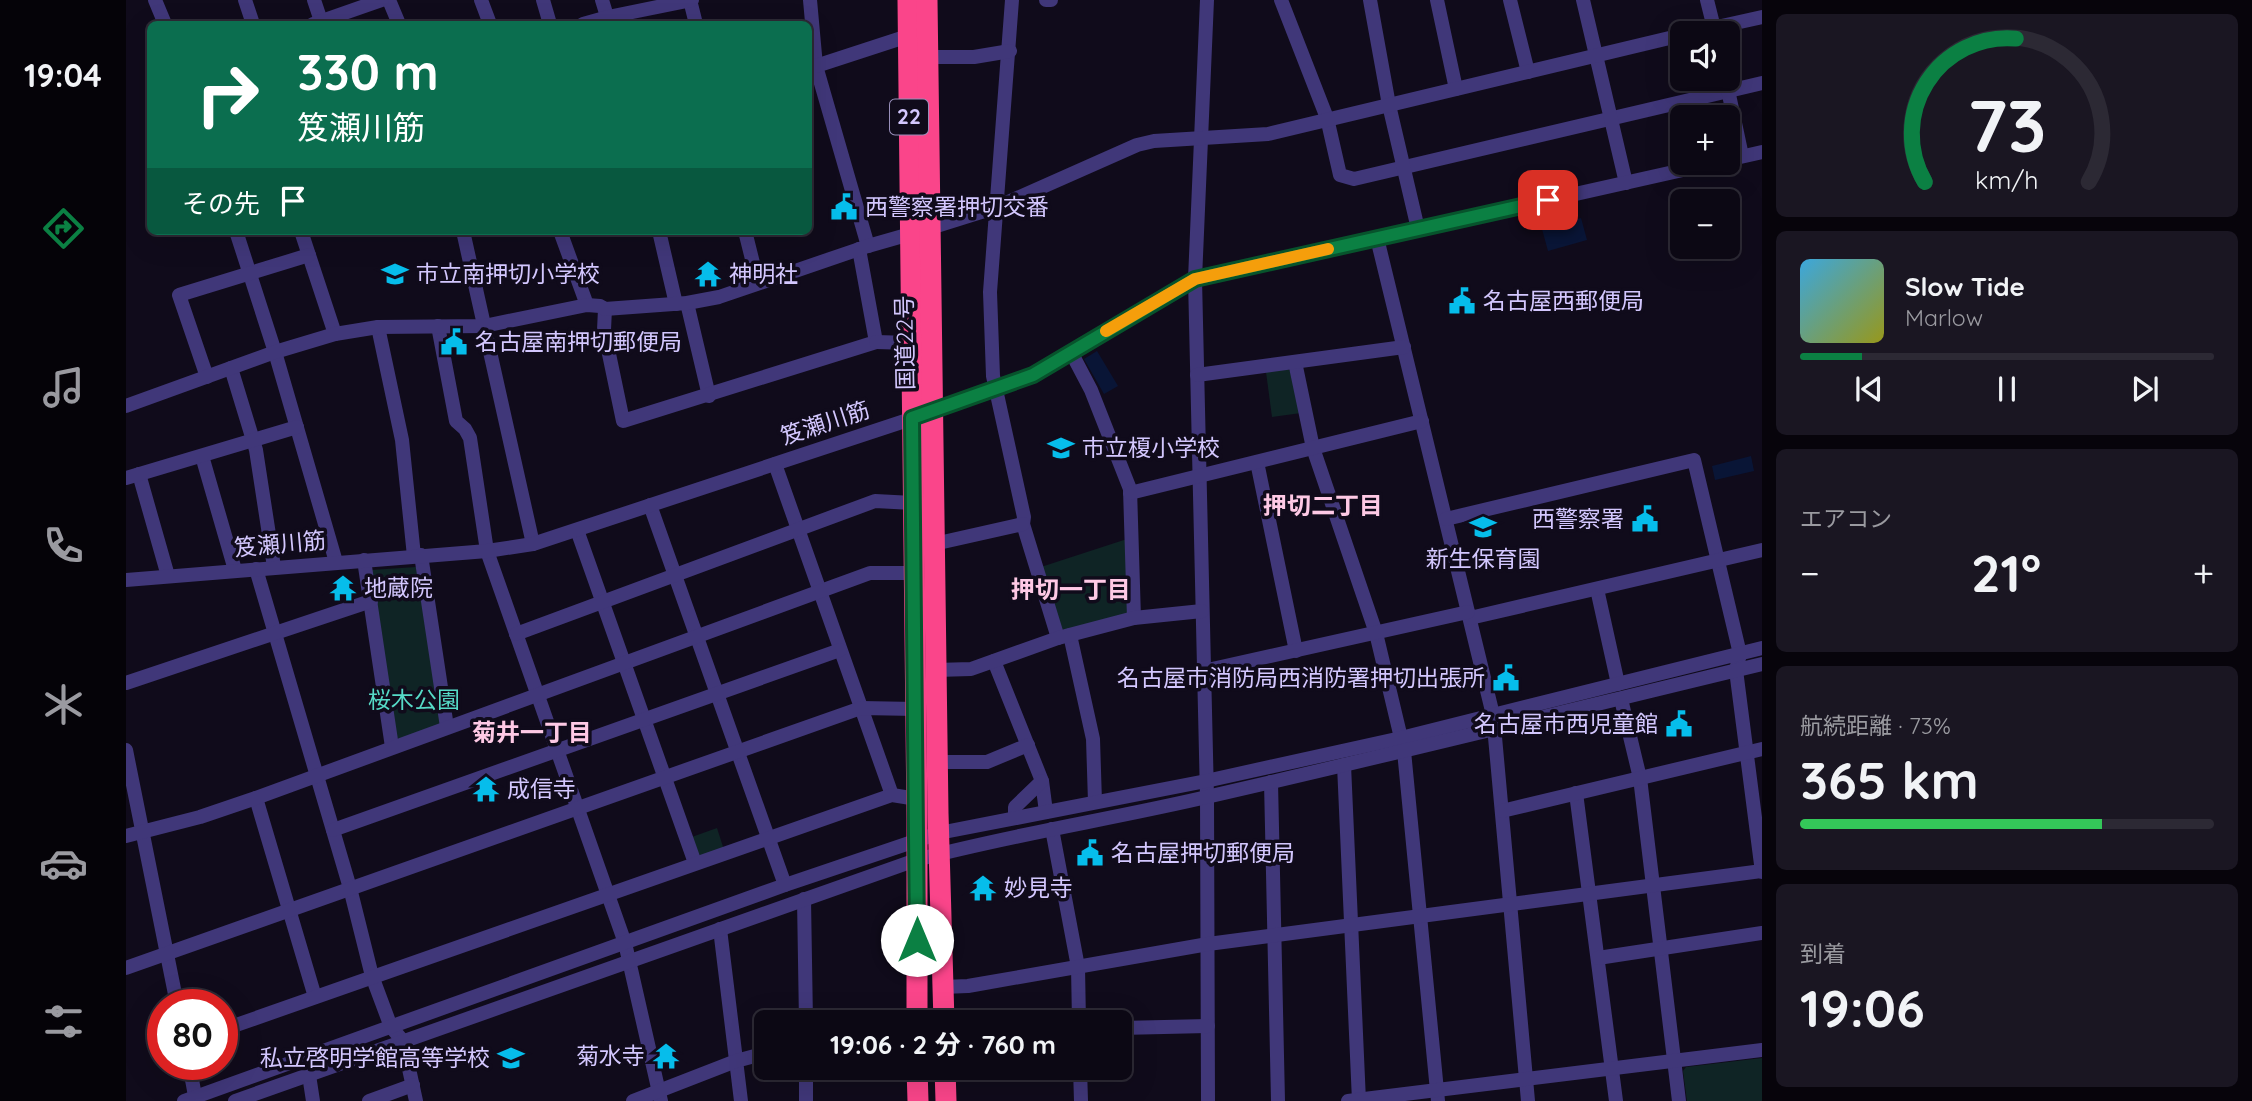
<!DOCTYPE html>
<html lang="ja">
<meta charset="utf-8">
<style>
:root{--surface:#0c0814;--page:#1a1622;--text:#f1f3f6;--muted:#9a9aa0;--line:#2c2934;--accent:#0b8043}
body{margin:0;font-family:Quicksand,"Noto Sans JP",sans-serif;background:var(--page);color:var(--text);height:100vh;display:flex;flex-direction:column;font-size:26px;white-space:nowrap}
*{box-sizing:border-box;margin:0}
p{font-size:23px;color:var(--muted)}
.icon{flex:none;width:38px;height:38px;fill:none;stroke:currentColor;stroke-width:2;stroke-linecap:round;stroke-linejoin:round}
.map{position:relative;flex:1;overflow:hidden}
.sheet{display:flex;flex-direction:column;gap:14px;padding:14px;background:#07040b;width:490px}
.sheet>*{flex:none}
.hud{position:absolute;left:21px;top:21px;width:665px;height:214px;border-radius:10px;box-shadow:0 7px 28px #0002,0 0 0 2px var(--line);background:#0b6e4f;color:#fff;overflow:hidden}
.buttons{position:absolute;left:1544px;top:21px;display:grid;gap:14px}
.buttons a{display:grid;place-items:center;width:70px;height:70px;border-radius:10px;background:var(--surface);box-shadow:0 7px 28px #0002,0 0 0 2px var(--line);font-size:35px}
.speed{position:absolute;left:21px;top:989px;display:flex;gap:14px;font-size:35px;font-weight:700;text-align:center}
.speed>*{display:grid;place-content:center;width:91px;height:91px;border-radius:50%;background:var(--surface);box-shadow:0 7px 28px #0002,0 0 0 2px var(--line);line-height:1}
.speed .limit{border:10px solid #d22;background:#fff;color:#111}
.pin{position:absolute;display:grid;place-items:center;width:60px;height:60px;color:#fff;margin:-30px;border-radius:14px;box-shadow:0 4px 10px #0006}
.me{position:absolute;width:77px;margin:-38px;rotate:0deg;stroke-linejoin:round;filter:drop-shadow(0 0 5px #0008)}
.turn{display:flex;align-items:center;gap:24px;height:147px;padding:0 35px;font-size:32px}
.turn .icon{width:91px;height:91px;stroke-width:2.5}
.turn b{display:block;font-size:49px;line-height:60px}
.then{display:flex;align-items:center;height:66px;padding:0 35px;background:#0003;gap:14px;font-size:26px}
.big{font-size:52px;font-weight:700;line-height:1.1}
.sheet .tile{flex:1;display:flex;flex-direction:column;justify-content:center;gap:10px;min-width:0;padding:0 24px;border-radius:10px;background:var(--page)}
.sheet .dial{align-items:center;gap:0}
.dial svg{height:182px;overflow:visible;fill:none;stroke:var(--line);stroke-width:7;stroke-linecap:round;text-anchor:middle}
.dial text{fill:var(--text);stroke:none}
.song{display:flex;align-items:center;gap:21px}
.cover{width:84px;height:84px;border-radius:10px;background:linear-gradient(135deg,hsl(200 70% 55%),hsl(60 70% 35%))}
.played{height:7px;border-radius:4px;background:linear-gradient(90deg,var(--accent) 15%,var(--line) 15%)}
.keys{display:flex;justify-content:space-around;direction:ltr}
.heat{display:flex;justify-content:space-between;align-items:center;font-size:38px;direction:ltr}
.charge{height:10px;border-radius:5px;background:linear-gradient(90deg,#34c759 73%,var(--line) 0)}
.trip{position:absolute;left:628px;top:1010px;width:378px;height:70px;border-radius:10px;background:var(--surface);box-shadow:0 7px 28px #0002,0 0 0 2px var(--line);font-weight:700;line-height:70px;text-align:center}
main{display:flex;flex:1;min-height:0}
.dock{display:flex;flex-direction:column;width:126px;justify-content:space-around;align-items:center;background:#050308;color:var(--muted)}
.dock .icon{width:49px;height:49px}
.dock .on{color:var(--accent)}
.dock b{font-size:32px;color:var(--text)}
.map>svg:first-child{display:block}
</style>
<main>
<nav class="dock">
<b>19:04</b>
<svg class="icon on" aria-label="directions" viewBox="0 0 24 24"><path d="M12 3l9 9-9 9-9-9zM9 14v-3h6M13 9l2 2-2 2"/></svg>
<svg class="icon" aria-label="music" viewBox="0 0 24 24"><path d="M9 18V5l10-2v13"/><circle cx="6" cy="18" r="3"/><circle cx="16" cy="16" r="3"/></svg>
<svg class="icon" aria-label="phone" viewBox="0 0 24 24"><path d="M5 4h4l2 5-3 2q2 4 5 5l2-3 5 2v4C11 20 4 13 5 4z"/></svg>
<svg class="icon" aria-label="climate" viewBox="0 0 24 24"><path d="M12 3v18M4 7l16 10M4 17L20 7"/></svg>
<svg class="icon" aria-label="car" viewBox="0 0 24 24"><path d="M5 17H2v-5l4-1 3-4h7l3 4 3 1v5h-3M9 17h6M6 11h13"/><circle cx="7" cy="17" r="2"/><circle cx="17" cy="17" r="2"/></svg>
<svg class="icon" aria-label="filters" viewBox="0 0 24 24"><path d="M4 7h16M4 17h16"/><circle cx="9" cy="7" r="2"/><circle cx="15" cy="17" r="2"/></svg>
</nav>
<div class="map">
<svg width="1636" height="1101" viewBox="0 0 1636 1101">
<rect width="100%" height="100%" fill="#100b1b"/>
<g fill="#0f2425">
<path d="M 1162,369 L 1166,373 L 1175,413 L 1146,417 L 1140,372 Z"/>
<path d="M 1001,539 L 1003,612 L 1001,616 L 939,630 L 933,628 L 915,567 Z"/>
<path d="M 290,567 L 316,721 L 313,727 L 275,740 L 270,737 L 245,570 Z"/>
<path d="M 591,828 L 598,850 L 574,859 L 563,838 Z"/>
<path d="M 1636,1058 L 1636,1101 L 1561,1101 L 1557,1071 L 1560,1067 Z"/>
</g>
<g fill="#091536">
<path d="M 1455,218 L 1461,240 L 1422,251 L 1416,229 Z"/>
<path d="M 971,351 L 992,386 L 978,394 L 958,359 Z"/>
<path d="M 1625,456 L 1628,471 L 1589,480 L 1586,466 Z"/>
</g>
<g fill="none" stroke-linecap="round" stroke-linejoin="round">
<g stroke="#403779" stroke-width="14">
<path d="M 29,0 L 39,24"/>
<path d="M 119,0 L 127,24"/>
<path d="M 188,0 L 196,24"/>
<path d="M 263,0 L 273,24"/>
<path d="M 355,0 L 364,24"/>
<path d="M 417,0 L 424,24"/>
<path d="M 476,0 L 483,23"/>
<path d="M 564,0 L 570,24"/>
<path d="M 684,0 L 690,66 L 742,246"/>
<path d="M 886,0 L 864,292 L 867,376 L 898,517 L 897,524 L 932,638"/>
<path d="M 920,0 L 925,0"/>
<path d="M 1081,0 L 1069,279 L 1081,797 L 1082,1101"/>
<path d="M 1155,0 L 1201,118 L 1214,175 L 1228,179 L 1636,83"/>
<path d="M 1244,0 L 1263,105 L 1292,229"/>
<path d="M 1311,0 L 1330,89"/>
<path d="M 1384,0 L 1402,72"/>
<path d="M 1457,0 L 1500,183"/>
<path d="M 1581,0 L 1588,28"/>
<path d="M 187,24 L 256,0"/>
<path d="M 457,24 L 482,17 L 566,0"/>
<path d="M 1564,33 L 1636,17"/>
<path d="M 802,57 L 848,57 L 884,51"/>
<path d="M 683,66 L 690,66 L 782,36"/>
<path d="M 1602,90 L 1616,156"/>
<path d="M 1601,160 L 1636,152"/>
<path d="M 804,228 L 871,207 L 1011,145 L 1028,141 L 1142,134 L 1556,35"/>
<path d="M 110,231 L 149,352 L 210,562"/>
<path d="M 175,231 L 209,334"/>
<path d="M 337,231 L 407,544"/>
<path d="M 434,231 L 461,305"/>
<path d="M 533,231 L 550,304"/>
<path d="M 619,231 L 632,283"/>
<path d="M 1251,238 L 1367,715 L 1402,1101"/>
<path d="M 561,303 L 583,396"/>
<path d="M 479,309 L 478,330 L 497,421 L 750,342 L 733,249"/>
<path d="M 312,326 L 330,421 L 339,429 L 344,438 L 361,551 L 499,943 L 535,1101"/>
<path d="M 252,327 L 276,440 L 288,556"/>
<path d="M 750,342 L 785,343"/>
<path d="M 945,352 L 965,390 L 1004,489 L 1008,618"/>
<path d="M 1169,362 L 1187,448 L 1250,633 L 1275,738"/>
<path d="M 105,368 L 130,450 L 148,567"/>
<path d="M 1071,375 L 1278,347"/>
<path d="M 81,377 L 53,295 L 183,255"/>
<path d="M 0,406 L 149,352 L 209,334 L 252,327 L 358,326 L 461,305 L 474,306 L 479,309 L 561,303 L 593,297 L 742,246 L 784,234"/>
<path d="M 76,456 L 109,570"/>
<path d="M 1131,462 L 1170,651"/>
<path d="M 649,464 L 766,795"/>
<path d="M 13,474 L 42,576"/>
<path d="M 0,478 L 171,427"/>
<path d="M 1004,493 L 1296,421"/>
<path d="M 524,505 L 659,885"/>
<path d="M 1320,519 L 1568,460 L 1614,654 L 1610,670 L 1636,872"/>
<path d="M 451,530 L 569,863"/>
<path d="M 808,544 L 897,524"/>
<path d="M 295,555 L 321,727"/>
<path d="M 238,560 L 266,747"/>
<path d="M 130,569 L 224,888 L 246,976 L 265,1027 L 277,1041 L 290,1101"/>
<path d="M 0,580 L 361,551 L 407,544 L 806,412 L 907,375 L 1069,279 L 1588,163"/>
<path d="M 1471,589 L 1492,684"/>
<path d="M 1344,618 L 1636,550"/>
<path d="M 390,634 L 749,501 L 787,503"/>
<path d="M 944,635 L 967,739 L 969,802"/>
<path d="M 868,661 L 916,781 L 920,812"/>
<path d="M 810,670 L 845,669 L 932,638 L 1008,618 L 1076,611"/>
<path d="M 1077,671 L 1342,612"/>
<path d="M 0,683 L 245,601"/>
<path d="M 1495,699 L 1514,778 L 1553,1101"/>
<path d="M 0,750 L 51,1004"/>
<path d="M 1278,751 L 1312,1101"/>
<path d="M 811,762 L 861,762 L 902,745"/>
<path d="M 1218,765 L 1233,1101"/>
<path d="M 1145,782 L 1152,1101"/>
<path d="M 1450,793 L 1490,1101"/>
<path d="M 130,798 L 189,997"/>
<path d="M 1376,811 L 1636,749"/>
<path d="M 889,818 L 889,807 L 916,781"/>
<path d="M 926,829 L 952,967 L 953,1022"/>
<path d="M 207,830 L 714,650"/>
<path d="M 0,836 L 74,817 L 130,798 L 744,573 L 788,573"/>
<path d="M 678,899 L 680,1022"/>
<path d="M 594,929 L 615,1101"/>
<path d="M 1472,958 L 1636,933"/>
<path d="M 0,968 L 735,708 L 790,709"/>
<path d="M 817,987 L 842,986 L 1082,944 L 1636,871"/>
<path d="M 763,1022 L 791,1015"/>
<path d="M 994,1028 L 1082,1026"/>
<path d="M 96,1030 L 766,795 L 791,799"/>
<path d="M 63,1064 L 70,1101"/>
<path d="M 680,1068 L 680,1101"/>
<path d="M 954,1068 L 955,1101"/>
<path d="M 183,1075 L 187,1101"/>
<path d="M 58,1101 L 659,885 L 813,833 L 1080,781 L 1275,738 L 1636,648"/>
<path d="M 109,1101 L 790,860 C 888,834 987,819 1085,796 C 1269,754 1453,708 1636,664"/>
<path d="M 243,1101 L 287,1085"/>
<path d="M 507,1101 L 610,1061 L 640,1053"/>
<path d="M 1222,1101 L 1636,1050"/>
</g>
<g stroke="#fa458a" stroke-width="21">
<path d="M 782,0 L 791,819 L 791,1022"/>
<path d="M 801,0 L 812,813 L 818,1022"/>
<path d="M 791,1068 L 792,1101"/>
<path d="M 819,1068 L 820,1101"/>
</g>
</g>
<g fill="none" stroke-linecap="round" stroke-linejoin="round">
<g stroke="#07532c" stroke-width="18">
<path id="route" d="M 791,940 L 786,418 L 907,375 L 1069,279 L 1422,200"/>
</g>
<use href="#route" stroke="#0b8043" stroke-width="12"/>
<path stroke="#f59e0b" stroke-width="12" d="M 980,331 L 1069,279 L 1202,249"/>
</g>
<defs>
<g id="civic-bare" transform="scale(2.1)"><path d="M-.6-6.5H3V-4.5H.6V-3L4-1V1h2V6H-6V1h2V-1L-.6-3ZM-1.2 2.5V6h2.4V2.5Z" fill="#06bdeb" stroke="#100b1b" stroke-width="2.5" paint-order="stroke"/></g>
<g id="school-bare" transform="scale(2.1)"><path d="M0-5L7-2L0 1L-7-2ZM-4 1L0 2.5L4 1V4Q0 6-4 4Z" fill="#06bdeb" stroke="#100b1b" stroke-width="2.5" paint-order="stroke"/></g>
<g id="temple-bare" transform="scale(2.1)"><path d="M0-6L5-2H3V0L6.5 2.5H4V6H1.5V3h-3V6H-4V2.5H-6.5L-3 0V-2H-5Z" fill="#06bdeb" stroke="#100b1b" stroke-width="2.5" paint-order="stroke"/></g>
</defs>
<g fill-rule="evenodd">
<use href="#civic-bare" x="718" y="207"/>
<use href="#school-bare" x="269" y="274"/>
<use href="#temple-bare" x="582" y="274"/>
<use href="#civic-bare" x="1336" y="301"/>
<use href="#civic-bare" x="328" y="342"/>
<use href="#school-bare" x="935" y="448"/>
<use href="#civic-bare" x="1519" y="519"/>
<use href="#school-bare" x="1357" y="527"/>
<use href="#temple-bare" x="217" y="588"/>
<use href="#civic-bare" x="1380" y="678"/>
<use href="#civic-bare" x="1553" y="724"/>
<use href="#temple-bare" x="360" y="789"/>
<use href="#civic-bare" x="964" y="853"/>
<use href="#temple-bare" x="857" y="888"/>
<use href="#temple-bare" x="540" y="1056"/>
<use href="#school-bare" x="385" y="1058"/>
</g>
<g text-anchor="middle" stroke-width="7" stroke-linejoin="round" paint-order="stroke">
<rect fill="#100b1b" stroke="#988fba" stroke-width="2" x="764" y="99.5" width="38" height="35" rx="5"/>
<g font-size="21" font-weight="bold" fill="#d3c7fe">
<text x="783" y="124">22</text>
</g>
<g font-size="23" fill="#d3c7fe" stroke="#100b1b" text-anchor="start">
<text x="739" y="215">西警察署押切交番</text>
<text x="290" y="282">市立南押切小学校</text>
<text x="603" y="282">神明社</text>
<text x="1357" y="309">名古屋西郵便局</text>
<text x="349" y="350">名古屋南押切郵便局</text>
<text x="956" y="456">市立榎小学校</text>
<text x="1498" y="527" text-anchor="end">西警察署</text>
<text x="1357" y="567" text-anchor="middle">新生保育園</text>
<text x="238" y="596">地蔵院</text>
<text x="1359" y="686" text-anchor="end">名古屋市消防局西消防署押切出張所</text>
<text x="1532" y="732" text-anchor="end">名古屋市西児童館</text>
<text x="381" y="797">成信寺</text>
<text x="985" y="861">名古屋押切郵便局</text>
<text x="878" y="896">妙見寺</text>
<text x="519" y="1064" text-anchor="end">菊水寺</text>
<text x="364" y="1066" text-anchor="end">私立啓明学館高等学校</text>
</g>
<g font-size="23" fill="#d3c7fe" stroke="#100b1b">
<text transform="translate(779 343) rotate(-91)" y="8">国道22号</text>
<text transform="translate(699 423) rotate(-18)" y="8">笈瀬川筋</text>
<text transform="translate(154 544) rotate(-5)" y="8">笈瀬川筋</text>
</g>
<g font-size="23" fill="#56dac7" stroke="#100b1b">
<text x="288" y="708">桜木公園</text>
</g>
<g font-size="24" font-weight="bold" fill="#fec9e5" stroke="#100b1b">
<text x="1197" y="514">押切二丁目</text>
<text x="945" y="598">押切一丁目</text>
<text x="406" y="741">菊井一丁目</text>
</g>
</g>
</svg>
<div class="buttons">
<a><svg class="icon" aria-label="sound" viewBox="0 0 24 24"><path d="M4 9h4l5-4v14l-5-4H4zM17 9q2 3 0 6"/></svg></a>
<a>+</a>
<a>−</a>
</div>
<div class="speed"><div class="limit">80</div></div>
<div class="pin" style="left:1422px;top:200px;background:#d93025"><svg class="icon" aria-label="arrive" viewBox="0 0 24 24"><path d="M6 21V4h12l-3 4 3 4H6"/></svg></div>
<svg class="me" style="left:791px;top:940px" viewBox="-20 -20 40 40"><circle r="19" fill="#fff"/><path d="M0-13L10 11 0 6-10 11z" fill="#0b8043"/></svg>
<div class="trip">19:06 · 2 分 · 760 m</div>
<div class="hud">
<div class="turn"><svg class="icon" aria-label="right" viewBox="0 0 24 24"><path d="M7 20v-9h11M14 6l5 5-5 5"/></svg><div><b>330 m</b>笈瀬川筋</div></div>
<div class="then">その先<svg class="icon" aria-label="arrive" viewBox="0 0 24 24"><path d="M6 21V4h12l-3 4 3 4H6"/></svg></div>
</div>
</div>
<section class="sheet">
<div class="tile dial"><svg viewBox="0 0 100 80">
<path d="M14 69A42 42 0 1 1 86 69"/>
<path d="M14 69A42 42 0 0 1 54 6" stroke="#0b8043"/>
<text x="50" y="56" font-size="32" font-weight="700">73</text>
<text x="50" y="72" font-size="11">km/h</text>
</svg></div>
<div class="tile">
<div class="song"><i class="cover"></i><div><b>Slow Tide</b><p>Marlow</p></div></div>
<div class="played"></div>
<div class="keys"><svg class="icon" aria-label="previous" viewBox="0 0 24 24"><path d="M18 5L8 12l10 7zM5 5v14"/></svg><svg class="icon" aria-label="pause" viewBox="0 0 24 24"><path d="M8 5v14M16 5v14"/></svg><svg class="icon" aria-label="next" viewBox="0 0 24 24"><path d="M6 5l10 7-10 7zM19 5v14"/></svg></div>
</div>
<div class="tile"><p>エアコン</p>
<div class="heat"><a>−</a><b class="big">21°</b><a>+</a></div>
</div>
<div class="tile"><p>航続距離 · 73%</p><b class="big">365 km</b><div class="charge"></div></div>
<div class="tile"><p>到着</p><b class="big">19:06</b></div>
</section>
</main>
